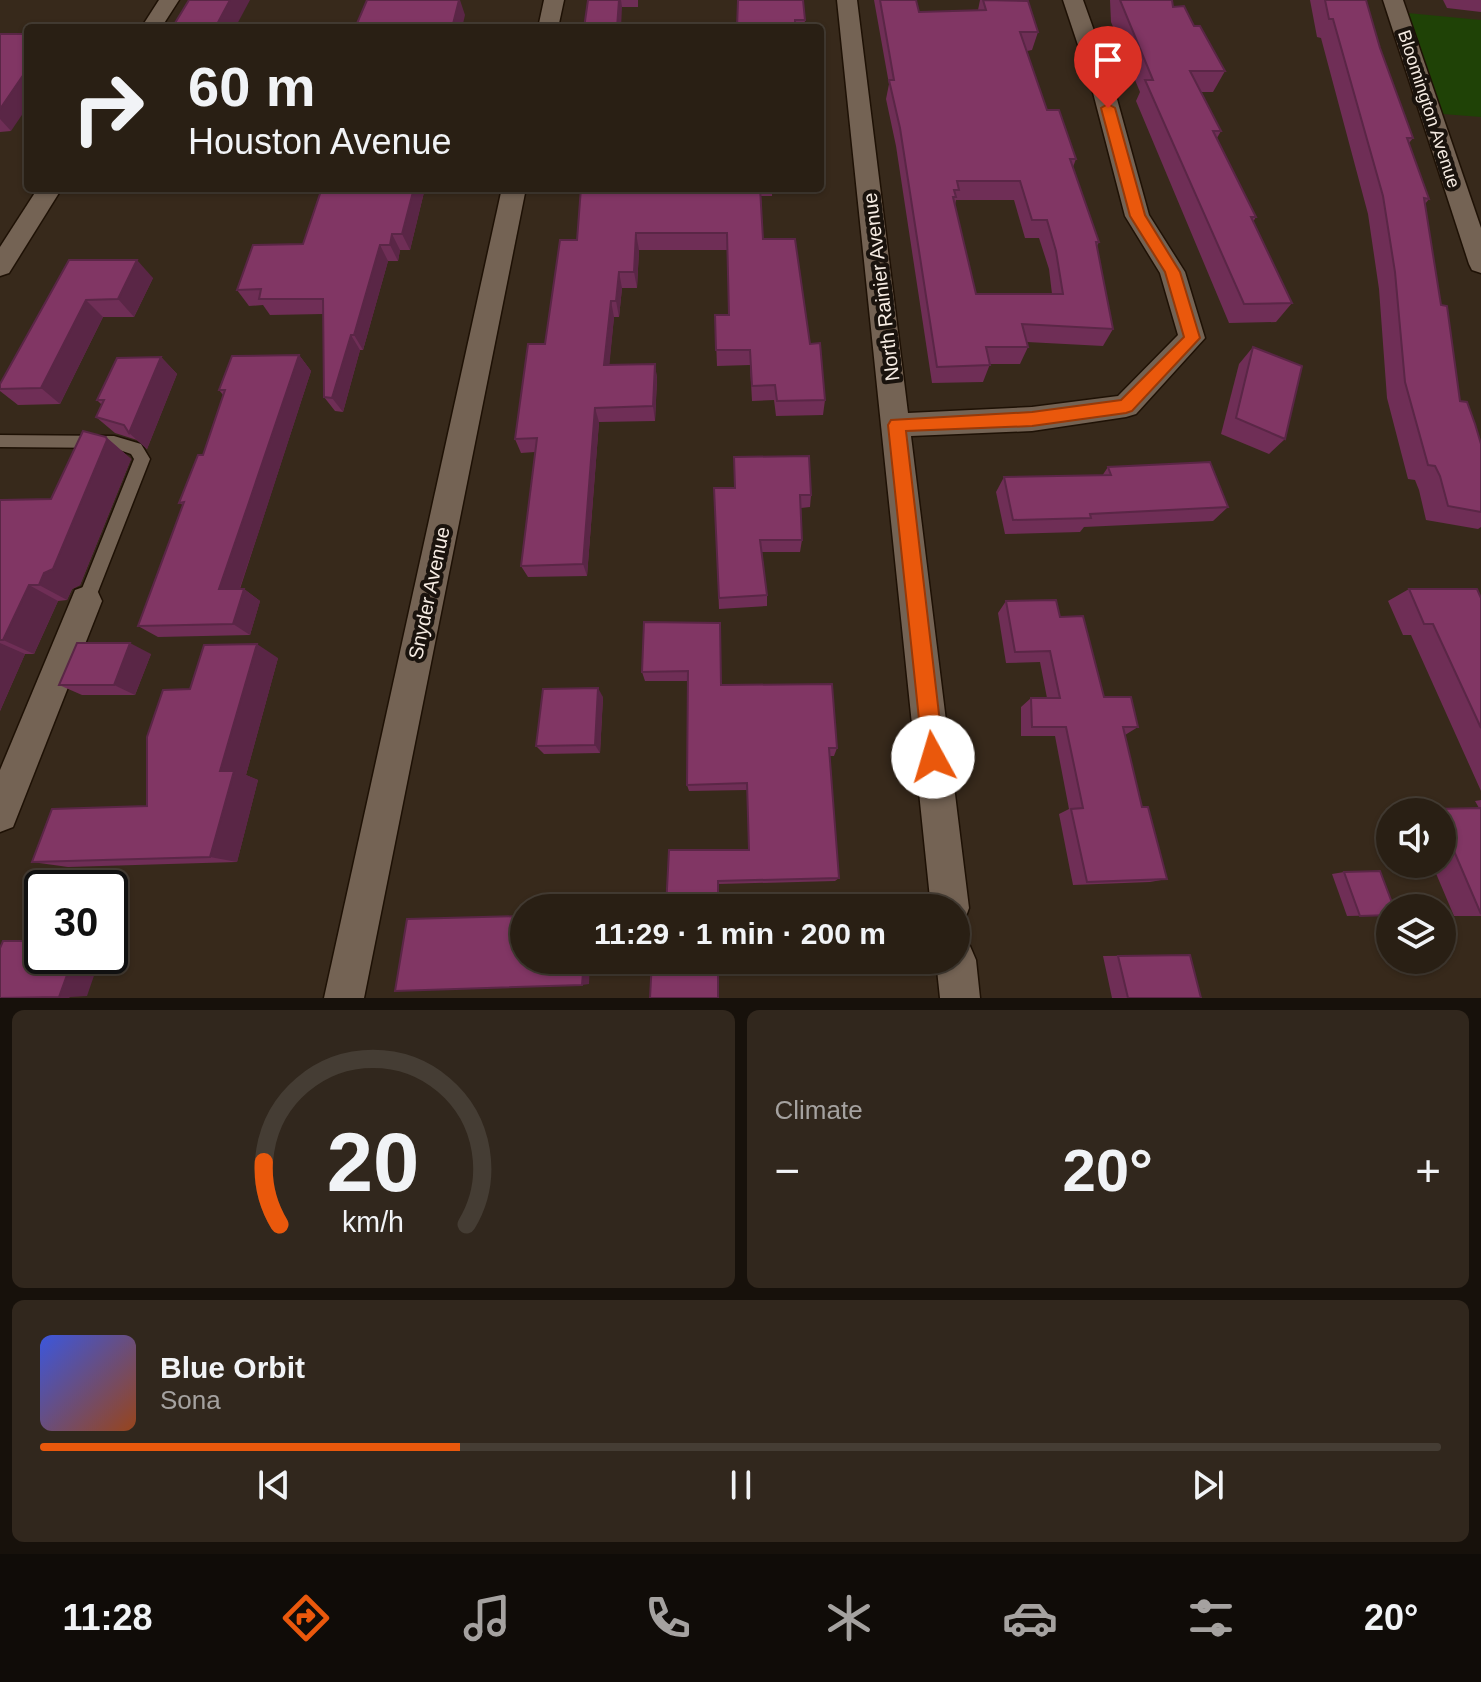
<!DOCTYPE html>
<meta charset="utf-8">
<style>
:root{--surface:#291f14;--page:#31271d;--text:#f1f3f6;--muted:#a5a2a0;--line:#453d34;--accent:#ea580c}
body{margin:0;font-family:Arial,sans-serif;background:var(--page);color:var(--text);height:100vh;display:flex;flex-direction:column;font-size:30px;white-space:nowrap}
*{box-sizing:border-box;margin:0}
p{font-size:26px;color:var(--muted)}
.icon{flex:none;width:44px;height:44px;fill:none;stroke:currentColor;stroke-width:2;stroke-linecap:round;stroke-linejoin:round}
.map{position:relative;height:998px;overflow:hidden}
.panel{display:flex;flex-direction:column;gap:12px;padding:12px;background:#17110b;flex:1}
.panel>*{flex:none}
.banner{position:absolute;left:24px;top:24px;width:800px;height:168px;border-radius:8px;box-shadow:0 2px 6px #0004,0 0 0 2px var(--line);background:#291f14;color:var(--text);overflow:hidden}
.controls{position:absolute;left:1376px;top:798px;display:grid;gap:16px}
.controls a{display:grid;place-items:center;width:80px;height:80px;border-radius:50%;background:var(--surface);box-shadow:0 2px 6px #0004,0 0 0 2px var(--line);font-size:40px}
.speed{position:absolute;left:24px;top:870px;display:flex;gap:16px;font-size:40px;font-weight:700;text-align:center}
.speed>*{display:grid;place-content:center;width:104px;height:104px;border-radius:50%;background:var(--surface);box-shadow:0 2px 6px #0004,0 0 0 2px var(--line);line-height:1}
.speed .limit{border:4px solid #111;border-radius:12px;background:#fff;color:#111}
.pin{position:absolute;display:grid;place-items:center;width:68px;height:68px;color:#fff;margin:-82px -34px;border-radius:50% 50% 50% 0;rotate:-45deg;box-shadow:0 0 8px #0007}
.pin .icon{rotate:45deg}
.me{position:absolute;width:88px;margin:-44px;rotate:354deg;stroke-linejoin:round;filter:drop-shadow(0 0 6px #0008)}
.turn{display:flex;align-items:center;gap:28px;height:168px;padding:0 32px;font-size:36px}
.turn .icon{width:104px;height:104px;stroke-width:2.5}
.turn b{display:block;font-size:56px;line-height:68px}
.big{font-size:60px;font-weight:600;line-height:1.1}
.panel .tile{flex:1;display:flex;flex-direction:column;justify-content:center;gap:12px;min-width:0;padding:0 28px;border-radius:12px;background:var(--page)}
.panel .dial{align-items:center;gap:0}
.dial svg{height:208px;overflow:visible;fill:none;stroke:var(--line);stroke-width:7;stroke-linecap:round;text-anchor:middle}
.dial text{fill:var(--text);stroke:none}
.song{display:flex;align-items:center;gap:24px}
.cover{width:96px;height:96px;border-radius:12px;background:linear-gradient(135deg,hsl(230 70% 55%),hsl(20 70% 35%))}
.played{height:8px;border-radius:4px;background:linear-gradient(90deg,var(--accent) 30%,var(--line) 30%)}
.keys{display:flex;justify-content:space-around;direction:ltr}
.heat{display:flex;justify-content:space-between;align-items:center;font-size:44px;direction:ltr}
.panel .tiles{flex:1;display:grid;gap:12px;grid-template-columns:1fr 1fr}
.tile:last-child{grid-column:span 2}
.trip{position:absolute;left:510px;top:894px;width:460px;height:80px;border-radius:40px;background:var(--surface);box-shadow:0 2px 6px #0004,0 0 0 2px var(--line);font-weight:600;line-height:80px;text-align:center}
.tabs{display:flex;height:128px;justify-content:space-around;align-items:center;background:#100c08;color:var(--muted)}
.tabs .icon{width:56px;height:56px}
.tabs .on{color:var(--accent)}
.tabs b{font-size:36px;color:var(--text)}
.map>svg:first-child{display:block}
</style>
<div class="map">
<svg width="1481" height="998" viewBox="0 0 1481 998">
<rect width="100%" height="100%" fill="#37291b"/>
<path fill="#1f4206" d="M 1397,12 L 1481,20 L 1481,117 L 1430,113 Z"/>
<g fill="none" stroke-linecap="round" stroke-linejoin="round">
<g stroke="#1e1105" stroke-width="3">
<path id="lane" d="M 0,435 L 114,436 L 141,444 L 150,459 L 92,607 L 86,609 L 80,607 L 77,601 L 134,459 L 131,454 L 114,448 L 0,447 Z"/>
</g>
<g stroke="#1e1105" stroke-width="3">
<g id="street">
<path d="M 159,0 L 179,0 L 161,28 L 141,28 Z"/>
<path d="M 544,0 L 564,0 L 558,28 L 538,28 Z"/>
<path d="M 837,0 L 857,0 L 908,413 L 1032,407 L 1118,396 L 1178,335 L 1160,273 L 1125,216 L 1090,81 L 1063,0 L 1083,0 L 1112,81 L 1149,215 L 1185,272 L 1205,338 L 1136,414 L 1126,417 L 1032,431 L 911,436 L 969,908 L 964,922 L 956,925 L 956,908 L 931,908 Z"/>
<path d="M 1383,0 L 1403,0 L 1481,228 L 1481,273 L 1472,270 L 1469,264 Z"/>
<path d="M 38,188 L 62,188 L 9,273 L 0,276 L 0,247 Z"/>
<path d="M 502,188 L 526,188 L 364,998 L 324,998 Z"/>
<path d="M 86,586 L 97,590 L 102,601 L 13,827 L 0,832 L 0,770 L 75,590 Z"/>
<path d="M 956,940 L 970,946 L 976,960 L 980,998 L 940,998 L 936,960 L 956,960 Z"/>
</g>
</g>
<use href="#lane" fill="#746354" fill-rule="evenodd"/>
<use href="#street" fill="#746354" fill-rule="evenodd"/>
</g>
<g fill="#6f2e56" fill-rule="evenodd">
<path d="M 588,0 L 638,0 L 638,7 L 622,7 Z"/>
<path d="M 738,0 L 805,20 L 804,28 L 737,28 Z"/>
<path d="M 874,0 L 916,0 L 919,12 L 978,10 L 980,0 L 1022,0 L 1038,32 L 1032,50 L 1027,51 L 1047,110 L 1076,159 L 1073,167 L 1099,242 L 1097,246 L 1113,329 L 1103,346 L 1027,342 L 1028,347 L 1020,364 L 990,364 L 983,382 L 932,383 L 896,146 L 886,99 L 889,84 ZM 956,200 L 1014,200 L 1025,238 L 1039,238 L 1049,269 L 1052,294 L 976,294 L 955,205 Z"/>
<path d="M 1110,0 L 1172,0 L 1173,7 L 1194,26 L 1225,71 L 1213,92 L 1201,92 L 1221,131 L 1217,138 L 1256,217 L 1253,222 L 1292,303 L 1276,322 L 1229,323 L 1136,101 L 1140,92 L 1111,22 Z"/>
<path d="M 1310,0 L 1366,0 L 1380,48 L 1413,138 L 1409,143 L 1429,199 L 1425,204 L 1441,305 L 1460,401 L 1481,444 L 1481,527 L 1478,529 L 1426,520 L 1419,490 L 1415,480 L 1408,479 L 1387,398 L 1379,289 L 1368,214 L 1321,38 L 1317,37 Z"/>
<path d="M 1443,0 L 1481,0 L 1481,12 L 1447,8 Z"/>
<path d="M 0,34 L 11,131 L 0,132 Z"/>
<path d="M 143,188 L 226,188 L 225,189 L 145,190 Z"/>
<path d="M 425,188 L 410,250 L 400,250 L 398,261 L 388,261 L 363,350 L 360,350 L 343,412 L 335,411 L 324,397 L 323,314 L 270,315 L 263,305 L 249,306 L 237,290 L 303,244 Z"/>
<path d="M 581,188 L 772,188 L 772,196 L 761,196 L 763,239 L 810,344 L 825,400 L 823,415 L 776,416 L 774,400 L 752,401 L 750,365 L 717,366 L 715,315 L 729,315 L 727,250 L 639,250 L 637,288 L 622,288 L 619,317 L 614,317 L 609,365 L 655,364 L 657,379 L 655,421 L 599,422 L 587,576 L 528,577 L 521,566 L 535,452 L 521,453 L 515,439 L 577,240 Z"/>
<path d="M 69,260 L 153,278 L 134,317 L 103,317 L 60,404 L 18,405 L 0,391 L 0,384 Z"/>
<path d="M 1253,347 L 1285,439 L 1269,454 L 1221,434 L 1239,364 Z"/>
<path d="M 299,355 L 311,371 L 240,589 L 244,589 L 260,601 L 250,635 L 158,637 L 138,626 L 183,505 L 179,503 L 203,455 L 223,395 L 219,390 Z"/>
<path d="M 161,357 L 177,374 L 147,449 L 137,440 L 115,433 L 96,417 L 102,405 L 97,400 Z"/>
<path d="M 106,437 L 131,459 L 80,585 L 72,589 L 67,600 L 58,601 L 34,654 L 25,654 L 0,711 L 0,500 L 51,499 Z"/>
<path d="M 1108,467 L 1228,507 L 1213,521 L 1084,527 L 1080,532 L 1005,534 L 996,492 L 1004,477 L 1102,476 Z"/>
<path d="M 714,488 L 811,495 L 810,507 L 801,508 L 802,540 L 800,552 L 762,552 L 767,595 L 767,606 L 719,609 Z"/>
<path d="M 1409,589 L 1481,598 L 1481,791 L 1411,635 L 1403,635 L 1388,601 Z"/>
<path d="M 1006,601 L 1060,617 L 1104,697 L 1138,727 L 1125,735 L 1142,807 L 1167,879 L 1150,882 L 1073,885 L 1059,814 L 1069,809 L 1055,736 L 1021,736 L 1021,707 L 1031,698 L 1047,698 L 1040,662 L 1006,663 L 998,613 Z"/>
<path d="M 644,622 L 721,685 L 837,748 L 834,756 L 830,756 L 839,878 L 835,881 L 719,884 L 666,908 L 749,850 L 747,790 L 689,791 L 687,785 L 688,681 L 645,681 L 642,672 Z"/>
<path d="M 151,654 L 135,695 L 82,695 L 59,685 Z"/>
<path d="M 278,658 L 246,775 L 258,780 L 237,862 L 68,867 L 32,862 L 147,806 L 190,689 Z"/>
<path d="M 603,697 L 600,753 L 544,754 L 536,746 Z"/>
<path d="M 1481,800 L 1481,916 L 1454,916 L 1432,864 L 1442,864 L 1442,812 L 1422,812 L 1436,809 L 1479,808 L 1475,801 Z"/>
<path d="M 1344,872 L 1390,915 L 1347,916 L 1332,874 Z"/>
<path d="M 1190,955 L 1201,998 L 1112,998 L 1103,956 Z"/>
</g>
<g fill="#5a2646">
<path d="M 230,0 L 250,0 L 235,28 L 215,28 Z"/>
<path d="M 459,0 L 460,0 L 465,15 L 462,28 L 452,28 Z"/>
<path d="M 619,0 L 621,0 L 622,7 L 621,28 L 617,28 Z"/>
<path d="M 28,68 L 28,106 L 11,131 L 0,119 L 0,109 Z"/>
<path d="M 414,188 L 425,188 L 410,250 L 402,234 Z"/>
<path d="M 636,233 L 639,250 L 637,288 L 634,272 Z"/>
<path d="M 392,234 L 400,250 L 398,261 L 390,245 Z"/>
<path d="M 380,245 L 388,261 L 363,350 L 354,335 Z"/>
<path d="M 137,260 L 153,278 L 134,317 L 118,299 Z"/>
<path d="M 619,272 L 622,288 L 619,317 L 616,301 Z"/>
<path d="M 86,300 L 103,317 L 60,404 L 41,388 Z"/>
<path d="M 611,301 L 614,317 L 608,380 L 604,365 Z"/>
<path d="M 351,335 L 360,350 L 343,412 L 332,398 Z"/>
<path d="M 299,355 L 311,371 L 262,522 L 235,602 L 219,589 Z"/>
<path d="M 161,357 L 177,374 L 147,449 L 129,433 Z"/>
<path d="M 655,364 L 657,379 L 655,421 L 653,406 Z"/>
<path d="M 595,408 L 599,422 L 587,576 L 583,564 Z"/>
<path d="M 106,437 L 131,459 L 80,585 L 72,589 L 67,600 L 39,585 Z"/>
<path d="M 29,585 L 58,601 L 34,654 L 3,640 Z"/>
<path d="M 244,589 L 260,601 L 250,635 L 233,624 Z"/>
<path d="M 0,643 L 25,654 L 0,711 Z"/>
<path d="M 130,643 L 151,654 L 135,695 L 114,685 Z"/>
<path d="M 257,644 L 278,658 L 246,775 L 258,780 L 237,862 L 210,857 L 220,771 Z"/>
<path d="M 598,688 L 603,697 L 600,753 L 595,745 Z"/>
<path d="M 60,956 L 87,956 L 86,961 L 99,961 L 87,996 L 70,997 L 69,998 L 41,998 Z"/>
<path d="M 584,960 L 590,960 L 589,984 L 582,985 Z"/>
</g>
<g fill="#813664" stroke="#5a2646" stroke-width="2" fill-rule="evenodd">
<path d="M 189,0 L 230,0 L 215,28 L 172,28 Z"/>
<path d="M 367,0 L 459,0 L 452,28 L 355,28 Z"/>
<path d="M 588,0 L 619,0 L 617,28 L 584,28 Z"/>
<path d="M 738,0 L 803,0 L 805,20 L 795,20 L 795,28 L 737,28 Z"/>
<path d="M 880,0 L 916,0 L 919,12 L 986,10 L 983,0 L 1028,1 L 1038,32 L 1020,32 L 1047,110 L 1059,110 L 1076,159 L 1070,159 L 1099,242 L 1096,242 L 1113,329 L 1022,324 L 1028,347 L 986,347 L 990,365 L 937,367 L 900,128 L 889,80 L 894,80 ZM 957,181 L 1020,181 L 1032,220 L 1047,220 L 1056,251 L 1063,294 L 976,294 L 953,197 L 956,197 L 954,190 L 959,190 Z"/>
<path d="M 1120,0 L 1172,0 L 1173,7 L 1184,6 L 1194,26 L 1200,26 L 1225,71 L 1190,71 L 1221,131 L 1213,131 L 1256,217 L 1251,217 L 1292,303 L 1244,304 L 1145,80 L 1153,80 Z"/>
<path d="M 1325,0 L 1366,0 L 1380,48 L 1413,138 L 1407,138 L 1429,199 L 1424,198 L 1441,305 L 1447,306 L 1460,401 L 1467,402 L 1475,424 L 1481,444 L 1481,512 L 1448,506 L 1440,476 L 1435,466 L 1428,465 L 1405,382 L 1395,272 L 1383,196 L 1333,19 L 1329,19 Z"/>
<path d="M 0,34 L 28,34 L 28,68 L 0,109 Z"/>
<path d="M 322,188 L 414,188 L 402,234 L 392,234 L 390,245 L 380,245 L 354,335 L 351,335 L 332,398 L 324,397 L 323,299 L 259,299 L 261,289 L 237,290 L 253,245 L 303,244 Z"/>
<path d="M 581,188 L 760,188 L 763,239 L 795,239 L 810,344 L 820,343 L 825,400 L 777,401 L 775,385 L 752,386 L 750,350 L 716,350 L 715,315 L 729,315 L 727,233 L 636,233 L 634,272 L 619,272 L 616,301 L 611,301 L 604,365 L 655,364 L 653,406 L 595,408 L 583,564 L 521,566 L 537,438 L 515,439 L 528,344 L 545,344 L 560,240 L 577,240 Z"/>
<path d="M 69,260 L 137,260 L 118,299 L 86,300 L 41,388 L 0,389 L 0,384 Z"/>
<path d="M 1253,347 L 1302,366 L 1285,439 L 1236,418 Z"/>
<path d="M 299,355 L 247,508 L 219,589 L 244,589 L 233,624 L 138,626 L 184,502 L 179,503 L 198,455 L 203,455 L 225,390 L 219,390 L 232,356 Z"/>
<path d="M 161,357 L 129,433 L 124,425 L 96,417 L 104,400 L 97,400 L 117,358 Z"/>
<path d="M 83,431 L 106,437 L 107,440 L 53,569 L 44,573 L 39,585 L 29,585 L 3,640 L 0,640 L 0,500 L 51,499 Z"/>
<path d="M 809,456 L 811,495 L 800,495 L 802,540 L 760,540 L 767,595 L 719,598 L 714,488 L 735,488 L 734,457 Z"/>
<path d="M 1210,462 L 1228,507 L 1090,514 L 1091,518 L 1013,520 L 1004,477 L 1111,475 L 1108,467 Z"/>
<path d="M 1409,589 L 1477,589 L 1481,598 L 1481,728 L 1433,624 L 1424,624 Z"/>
<path d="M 1056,600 L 1060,617 L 1083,616 L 1104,697 L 1131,697 L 1138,727 L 1123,727 L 1142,807 L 1148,807 L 1167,879 L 1087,882 L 1071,809 L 1083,808 L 1066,727 L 1032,727 L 1031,698 L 1060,698 L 1050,651 L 1015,652 L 1006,601 Z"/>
<path d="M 644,622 L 720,623 L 721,685 L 832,684 L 837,748 L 829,748 L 839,878 L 718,881 L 718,908 L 666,908 L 669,850 L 749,850 L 747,783 L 687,785 L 688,671 L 642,672 Z"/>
<path d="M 77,643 L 130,643 L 114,685 L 59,685 Z"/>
<path d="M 257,644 L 220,771 L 234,771 L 210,857 L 32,862 L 52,809 L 147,806 L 147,737 L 163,690 L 190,689 L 204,645 Z"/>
<path d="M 598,688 L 595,745 L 536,746 L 543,689 Z"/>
<path d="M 1481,808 L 1481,914 L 1442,823 L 1442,812 L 1437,812 L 1436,809 Z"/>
<path d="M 1380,871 L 1394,908 L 1390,908 L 1390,915 L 1360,916 L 1344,872 Z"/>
<path d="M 524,916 L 524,960 L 584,960 L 582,985 L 395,991 L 407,919 Z"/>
<path d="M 3,941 L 42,941 L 42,956 L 60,956 L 58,961 L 72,961 L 59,997 L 0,998 L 0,948 Z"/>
<path d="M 1190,955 L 1201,998 L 1128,998 L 1118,956 Z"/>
<path d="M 652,960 L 718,960 L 718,998 L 650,998 Z"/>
</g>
<path fill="#ea580c" stroke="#983908" stroke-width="2" d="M 1108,104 L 1115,108 L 1145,215 L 1180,272 L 1200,338 L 1132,411 L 1126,413 L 1032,426 L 906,431 L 944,757 L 941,765 L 933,768 L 926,765 L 923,757 L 888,425 L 891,420 L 1032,412 L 1121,400 L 1184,337 L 1165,272 L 1130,216 L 1101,108 Z"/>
<g text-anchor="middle" stroke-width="8" stroke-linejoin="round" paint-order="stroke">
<g font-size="18" fill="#f6ece3" stroke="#1a130d">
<text transform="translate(1429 109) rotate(72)" y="6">Bloomington Avenue</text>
</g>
<g font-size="20" fill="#f6ece3" stroke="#1a130d">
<text transform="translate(881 287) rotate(-97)" y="7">North Rainier Avenue</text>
<text transform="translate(429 593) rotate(-78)" y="7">Snyder Avenue</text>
</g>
</g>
</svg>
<div class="controls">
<a><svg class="icon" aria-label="sound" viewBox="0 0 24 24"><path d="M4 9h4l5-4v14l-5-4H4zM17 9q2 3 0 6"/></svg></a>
<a><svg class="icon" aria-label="layers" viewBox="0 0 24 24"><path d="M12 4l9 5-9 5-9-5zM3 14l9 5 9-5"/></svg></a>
</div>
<div class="speed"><div class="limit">30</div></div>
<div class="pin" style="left:1108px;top:108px;background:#d93025"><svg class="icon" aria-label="arrive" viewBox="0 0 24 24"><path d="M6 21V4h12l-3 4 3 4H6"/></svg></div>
<svg class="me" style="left:933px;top:757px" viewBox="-20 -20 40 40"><circle r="19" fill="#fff"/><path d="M0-13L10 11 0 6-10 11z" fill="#ea580c"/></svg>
<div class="trip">11:29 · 1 min · 200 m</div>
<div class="banner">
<div class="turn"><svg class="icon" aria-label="right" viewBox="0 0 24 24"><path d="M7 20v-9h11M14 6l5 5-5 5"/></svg><div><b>60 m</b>Houston Avenue</div></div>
</div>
</div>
<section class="panel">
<div class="tiles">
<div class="tile dial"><svg viewBox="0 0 100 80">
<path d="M14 69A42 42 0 1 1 86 69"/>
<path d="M14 69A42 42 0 0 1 8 45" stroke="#ea580c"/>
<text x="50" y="56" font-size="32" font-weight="700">20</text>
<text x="50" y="72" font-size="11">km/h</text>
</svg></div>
<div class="tile"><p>Climate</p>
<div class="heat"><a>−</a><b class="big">20°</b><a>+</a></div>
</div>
<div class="tile">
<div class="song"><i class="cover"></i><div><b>Blue Orbit</b><p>Sona</p></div></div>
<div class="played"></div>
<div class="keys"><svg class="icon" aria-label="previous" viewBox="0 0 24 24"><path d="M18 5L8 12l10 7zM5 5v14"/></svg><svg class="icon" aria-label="pause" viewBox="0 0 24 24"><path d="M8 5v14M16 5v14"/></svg><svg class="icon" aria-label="next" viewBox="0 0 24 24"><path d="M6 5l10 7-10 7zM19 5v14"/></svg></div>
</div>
</div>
</section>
<nav class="tabs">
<b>11:28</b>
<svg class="icon on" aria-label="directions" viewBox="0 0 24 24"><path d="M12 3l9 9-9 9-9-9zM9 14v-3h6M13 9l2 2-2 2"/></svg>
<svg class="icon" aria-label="music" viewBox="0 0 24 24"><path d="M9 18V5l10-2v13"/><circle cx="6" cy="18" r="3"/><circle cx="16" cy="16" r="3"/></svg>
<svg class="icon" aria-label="phone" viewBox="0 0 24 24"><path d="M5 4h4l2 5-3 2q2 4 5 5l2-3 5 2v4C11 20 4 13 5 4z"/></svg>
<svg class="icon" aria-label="climate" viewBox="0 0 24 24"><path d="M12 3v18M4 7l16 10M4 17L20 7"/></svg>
<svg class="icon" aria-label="car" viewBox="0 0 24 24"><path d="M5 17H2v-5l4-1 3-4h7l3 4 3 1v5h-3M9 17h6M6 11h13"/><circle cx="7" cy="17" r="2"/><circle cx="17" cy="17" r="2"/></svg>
<svg class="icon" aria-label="filters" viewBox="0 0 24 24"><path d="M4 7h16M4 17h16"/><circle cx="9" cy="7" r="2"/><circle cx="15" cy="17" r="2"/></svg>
<b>20°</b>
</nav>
